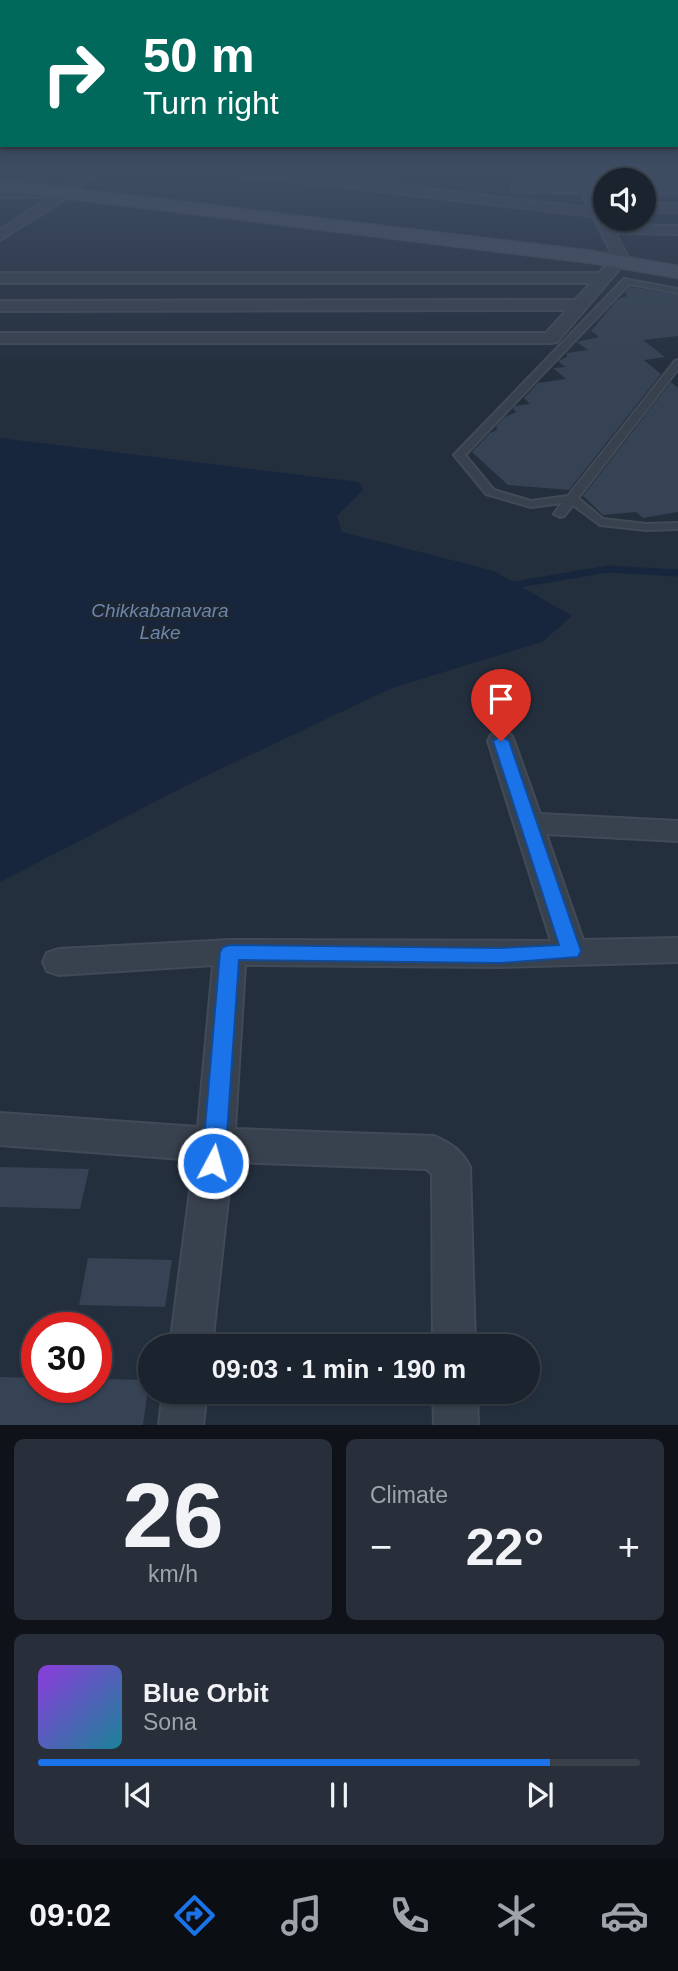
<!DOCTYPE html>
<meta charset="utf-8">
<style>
:root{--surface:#1b232e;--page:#282f3a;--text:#f1f3f6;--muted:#a0a4aa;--line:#39404a;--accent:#1a73e8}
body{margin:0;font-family:Arial,sans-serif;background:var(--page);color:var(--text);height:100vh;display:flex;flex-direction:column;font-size:26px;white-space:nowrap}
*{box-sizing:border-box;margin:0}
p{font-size:23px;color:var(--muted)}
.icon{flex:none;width:38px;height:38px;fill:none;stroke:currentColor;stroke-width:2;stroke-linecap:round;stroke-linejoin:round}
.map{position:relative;height:1425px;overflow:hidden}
.side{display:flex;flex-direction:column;gap:14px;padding:14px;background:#0f1319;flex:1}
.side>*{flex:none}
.banner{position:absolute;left:0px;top:0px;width:679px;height:147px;box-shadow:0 2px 5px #0004,0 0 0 2px var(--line);background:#00695c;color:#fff;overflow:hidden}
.buttons{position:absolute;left:593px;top:168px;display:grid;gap:14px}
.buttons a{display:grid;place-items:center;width:63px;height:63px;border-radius:50%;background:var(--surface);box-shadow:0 2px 5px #0004,0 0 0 2px var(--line);font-size:35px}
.speed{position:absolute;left:21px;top:1312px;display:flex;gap:14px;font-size:35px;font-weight:700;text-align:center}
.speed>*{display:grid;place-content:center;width:91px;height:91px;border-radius:50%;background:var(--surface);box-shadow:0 2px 5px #0004,0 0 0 2px var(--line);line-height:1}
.speed .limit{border:10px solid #d22;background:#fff;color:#111}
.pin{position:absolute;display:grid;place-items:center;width:60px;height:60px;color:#fff;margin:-72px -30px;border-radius:50% 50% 50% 0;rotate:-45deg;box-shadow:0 0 7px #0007}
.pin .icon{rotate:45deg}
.me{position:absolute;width:77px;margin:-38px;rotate:6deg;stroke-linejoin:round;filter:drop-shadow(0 0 5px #0008)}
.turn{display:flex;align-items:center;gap:24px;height:147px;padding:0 28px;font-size:32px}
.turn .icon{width:91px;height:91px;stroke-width:2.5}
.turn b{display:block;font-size:49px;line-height:60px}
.big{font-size:52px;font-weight:800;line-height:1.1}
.side .card{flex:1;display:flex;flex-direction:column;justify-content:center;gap:10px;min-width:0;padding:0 24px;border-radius:10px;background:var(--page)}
.side .dial{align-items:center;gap:0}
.dial b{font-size:91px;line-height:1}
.song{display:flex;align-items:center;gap:21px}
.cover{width:84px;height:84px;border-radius:10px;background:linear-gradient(135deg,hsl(270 70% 55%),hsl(190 70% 35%))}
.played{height:7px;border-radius:4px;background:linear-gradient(90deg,var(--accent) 85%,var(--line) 85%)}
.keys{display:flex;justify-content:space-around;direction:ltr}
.heat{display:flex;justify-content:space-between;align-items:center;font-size:38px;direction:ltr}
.side .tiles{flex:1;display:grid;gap:14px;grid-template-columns:1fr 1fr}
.card:last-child{grid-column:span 2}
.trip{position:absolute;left:138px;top:1334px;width:402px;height:70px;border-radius:35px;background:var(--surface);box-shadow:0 2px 5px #0004,0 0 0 2px var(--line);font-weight:800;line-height:70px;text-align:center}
.menu{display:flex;height:112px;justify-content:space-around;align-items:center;background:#0b0e12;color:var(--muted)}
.menu .icon{width:49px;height:49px}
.menu .selected{color:var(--accent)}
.menu b{font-size:32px;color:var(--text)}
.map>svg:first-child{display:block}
</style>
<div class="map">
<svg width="678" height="1425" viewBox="0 0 678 1425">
<rect width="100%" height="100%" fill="#242f3e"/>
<path fill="#17263c" d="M 0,438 L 359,482 L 363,490 L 337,516 L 342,532 L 494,571 L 572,616 L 542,642 L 392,688 L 195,781 L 0,882 Z"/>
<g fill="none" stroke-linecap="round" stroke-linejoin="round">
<path stroke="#17263c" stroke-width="7" d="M 508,586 L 608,569 L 678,573"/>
</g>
<g fill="#364354">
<path d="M 630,287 L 678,295 L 678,336 L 643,340 L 665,357 L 644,360 L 661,374 L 569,490 L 508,485 L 472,452 L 490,433 L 497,430 L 496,426 L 505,417 L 516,412 L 513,409 L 515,406 L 530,404 L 524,398 L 538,383 L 566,379 L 553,368 L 565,367 L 558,361 L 567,357 L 567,353 L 588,350 L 577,342 L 599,337 L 591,331 L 617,300 L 627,296 L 625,292 Z"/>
<path d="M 671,382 L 678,388 L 678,512 L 643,518 L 636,512 L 603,515 L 583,496 Z"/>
<path d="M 0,1167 L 89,1169 L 80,1209 L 0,1207 Z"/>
<path d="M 88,1258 L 172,1260 L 165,1307 L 79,1305 Z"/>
<path d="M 0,1377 L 37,1378 L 37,1388 L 96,1388 L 96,1379 L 149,1380 L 143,1425 L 0,1425 Z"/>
</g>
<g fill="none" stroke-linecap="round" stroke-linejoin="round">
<g stroke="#414a57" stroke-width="4">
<path id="service" d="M 624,279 L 678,289 L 678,293 L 629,284 L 465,455 L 494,490 L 531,501 L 568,496 L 675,361 L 678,360 L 678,369 L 578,498 L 603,519 L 646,524 L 678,523 L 678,529 L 646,530 L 600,525 L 573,505 L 564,516 L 560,517 L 554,514 L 562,503 L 531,507 L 486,494 L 454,455 Z"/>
</g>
<g stroke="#414a57" stroke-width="4">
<g id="minor">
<path d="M 83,171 L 96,171 L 70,196 L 0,240 L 0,230 L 50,197 L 0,197 L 0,189 L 61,190 Z"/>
<path d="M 235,171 L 273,171 L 588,208 L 583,197 L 589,193 L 595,197 L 611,225 L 678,226 L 678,234 L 615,233 L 631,263 L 629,266 L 621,267 L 557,342 L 551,343 L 0,343 L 0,333 L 546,333 L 567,310 L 0,311 L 0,301 L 575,300 L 591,283 L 0,283 L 0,273 L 599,273 L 614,258 L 593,216 L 241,175 Z"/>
<path d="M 518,185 L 606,185 L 606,193 L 513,192 L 512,189 Z"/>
<rect x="644" y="185" width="34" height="8"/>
<rect x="644" y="204" width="34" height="8"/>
<path d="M 501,732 L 511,735 L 514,741 L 540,814 L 678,821 L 678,841 L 546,834 L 583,940 L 678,938 L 678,962 L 500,967 L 245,965 L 235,1129 L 434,1136 C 451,1143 462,1151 470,1167 L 475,1346 L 433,1346 L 432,1174 L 426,1169 L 232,1162 L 212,1346 L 170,1346 L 194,1160 L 0,1145 L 0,1113 L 198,1127 L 213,965 L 59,975 L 47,971 L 43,962 L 47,953 L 59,949 L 230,940 L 551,941 L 488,741 L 491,735 Z"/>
<path d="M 163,1391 L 207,1391 L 203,1425 L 159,1425 Z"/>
<path d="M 433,1391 L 477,1391 L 478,1425 L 434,1425 Z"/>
</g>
</g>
<g stroke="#414a57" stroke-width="3">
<path id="secondary" d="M 0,180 L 592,251 L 678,266 L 678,278 L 592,263 L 0,190 Z"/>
</g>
<use href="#service" fill="#38414e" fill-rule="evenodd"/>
<use href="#minor" fill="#38414e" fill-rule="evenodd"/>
<use href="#secondary" fill="#465061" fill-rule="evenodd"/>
</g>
<linearGradient id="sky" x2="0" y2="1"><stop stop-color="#141a22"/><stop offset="0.46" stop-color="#3f4d63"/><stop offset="1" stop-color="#3f4d63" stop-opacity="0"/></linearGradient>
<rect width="678" height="370" fill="url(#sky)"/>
<path fill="#1a73e8" stroke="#114b97" stroke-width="2" d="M 501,736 L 509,741 L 581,951 L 578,957 L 500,963 L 239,960 L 225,1163 L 221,1170 L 213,1173 L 205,1170 L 202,1163 L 220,952 L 223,947 L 230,945 L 500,948 L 559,945 L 493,741 Z"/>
<g text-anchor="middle" stroke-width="7" stroke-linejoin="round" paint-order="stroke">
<g font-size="19" font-style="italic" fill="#6d86a8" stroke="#1d2633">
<text x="160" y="617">Chikkabanavara<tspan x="160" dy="22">Lake</tspan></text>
</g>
</g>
</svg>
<div class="buttons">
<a><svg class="icon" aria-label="sound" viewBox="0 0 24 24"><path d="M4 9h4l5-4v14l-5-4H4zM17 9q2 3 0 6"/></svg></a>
</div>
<div class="speed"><div class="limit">30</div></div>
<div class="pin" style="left:501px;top:741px;background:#d93025"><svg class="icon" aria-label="arrive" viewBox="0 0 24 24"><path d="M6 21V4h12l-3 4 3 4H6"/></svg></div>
<svg class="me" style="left:213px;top:1163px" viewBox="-20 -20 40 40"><circle r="17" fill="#1a73e8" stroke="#fff" stroke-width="3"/><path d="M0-11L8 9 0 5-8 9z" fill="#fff"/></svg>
<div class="trip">09:03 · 1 min · 190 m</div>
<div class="banner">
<div class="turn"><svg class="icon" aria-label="right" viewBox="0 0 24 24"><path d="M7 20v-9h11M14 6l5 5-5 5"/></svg><div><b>50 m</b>Turn right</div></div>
</div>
</div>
<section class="side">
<div class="tiles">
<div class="card dial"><b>26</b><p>km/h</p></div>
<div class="card"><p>Climate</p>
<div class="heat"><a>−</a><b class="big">22°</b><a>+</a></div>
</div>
<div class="card">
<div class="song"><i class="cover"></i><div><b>Blue Orbit</b><p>Sona</p></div></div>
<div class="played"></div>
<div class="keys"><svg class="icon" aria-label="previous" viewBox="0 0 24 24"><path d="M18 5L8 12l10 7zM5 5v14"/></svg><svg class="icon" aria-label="pause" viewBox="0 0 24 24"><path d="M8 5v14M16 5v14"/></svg><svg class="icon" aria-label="next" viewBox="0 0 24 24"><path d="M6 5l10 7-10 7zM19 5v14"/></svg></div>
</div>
</div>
</section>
<nav class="menu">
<b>09:02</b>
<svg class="icon selected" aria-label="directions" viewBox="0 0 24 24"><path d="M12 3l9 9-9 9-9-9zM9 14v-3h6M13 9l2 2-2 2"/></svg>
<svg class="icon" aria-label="music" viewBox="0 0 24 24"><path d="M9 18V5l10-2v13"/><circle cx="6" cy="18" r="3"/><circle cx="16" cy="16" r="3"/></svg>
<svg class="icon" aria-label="phone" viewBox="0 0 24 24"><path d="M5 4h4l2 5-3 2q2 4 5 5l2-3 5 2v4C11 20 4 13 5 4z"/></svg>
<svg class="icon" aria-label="climate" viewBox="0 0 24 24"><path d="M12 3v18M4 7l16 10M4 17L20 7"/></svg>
<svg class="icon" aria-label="car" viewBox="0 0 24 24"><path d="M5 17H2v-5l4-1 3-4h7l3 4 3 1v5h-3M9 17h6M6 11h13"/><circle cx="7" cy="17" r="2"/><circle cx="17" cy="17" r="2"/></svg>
</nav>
